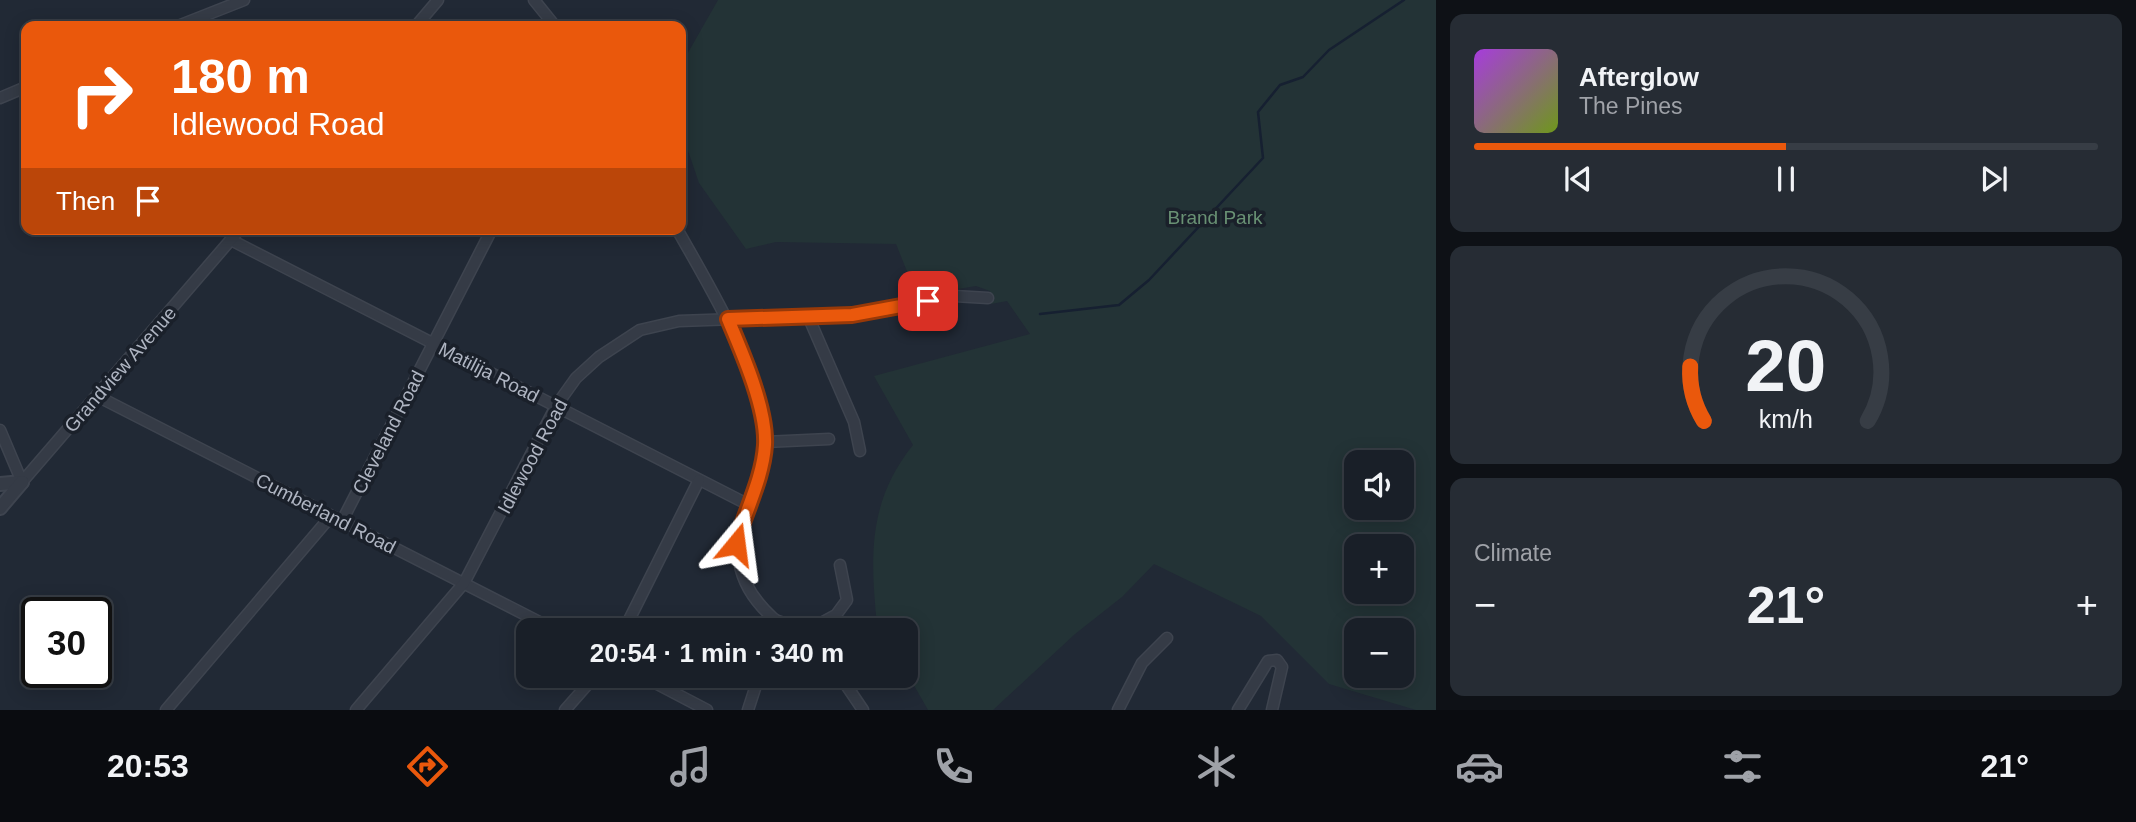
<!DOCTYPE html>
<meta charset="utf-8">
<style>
:root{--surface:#191f28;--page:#262c34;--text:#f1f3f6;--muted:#9fa2a8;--line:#373d45;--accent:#ea580c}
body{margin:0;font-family:Arial,sans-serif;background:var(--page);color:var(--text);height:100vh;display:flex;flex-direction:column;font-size:26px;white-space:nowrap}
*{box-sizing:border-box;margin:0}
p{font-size:23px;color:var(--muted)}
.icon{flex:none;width:38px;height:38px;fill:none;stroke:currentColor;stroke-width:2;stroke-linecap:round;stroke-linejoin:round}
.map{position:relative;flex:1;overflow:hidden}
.side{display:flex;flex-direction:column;gap:14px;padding:14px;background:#0e1116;width:700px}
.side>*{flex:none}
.banner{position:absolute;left:21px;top:21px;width:665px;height:214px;border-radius:14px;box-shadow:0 4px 18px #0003,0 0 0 2px var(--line);background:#ea580c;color:#fff;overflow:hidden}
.tools{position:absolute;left:1344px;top:450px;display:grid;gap:14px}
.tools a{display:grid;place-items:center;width:70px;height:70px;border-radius:14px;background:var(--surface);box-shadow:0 4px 18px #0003,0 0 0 2px var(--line);font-size:35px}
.speed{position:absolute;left:21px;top:597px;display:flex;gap:14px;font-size:35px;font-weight:700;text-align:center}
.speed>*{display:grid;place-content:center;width:91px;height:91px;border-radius:50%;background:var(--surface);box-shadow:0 4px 18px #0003,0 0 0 2px var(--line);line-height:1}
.speed .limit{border:4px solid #111;border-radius:10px;background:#fff;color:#111}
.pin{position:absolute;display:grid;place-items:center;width:60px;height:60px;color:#fff;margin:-30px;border-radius:14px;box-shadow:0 4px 10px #0006}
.me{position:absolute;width:77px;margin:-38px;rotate:16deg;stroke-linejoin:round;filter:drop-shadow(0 0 5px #0008)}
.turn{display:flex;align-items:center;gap:24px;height:147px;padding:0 35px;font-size:32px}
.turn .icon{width:91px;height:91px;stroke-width:2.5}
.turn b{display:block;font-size:49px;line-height:60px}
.then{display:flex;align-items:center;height:66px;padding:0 35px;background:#0003;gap:14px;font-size:26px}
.big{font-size:52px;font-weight:700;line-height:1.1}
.side .tile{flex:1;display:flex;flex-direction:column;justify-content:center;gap:10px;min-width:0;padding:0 24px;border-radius:14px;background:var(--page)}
.side .dial{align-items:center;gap:0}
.dial svg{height:182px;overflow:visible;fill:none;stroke:var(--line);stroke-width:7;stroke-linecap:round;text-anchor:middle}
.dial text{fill:var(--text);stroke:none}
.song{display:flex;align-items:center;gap:21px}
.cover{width:84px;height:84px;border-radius:10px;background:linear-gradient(135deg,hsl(280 70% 55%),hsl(80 70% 35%))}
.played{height:7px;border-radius:4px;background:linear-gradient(90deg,var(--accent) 50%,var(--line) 50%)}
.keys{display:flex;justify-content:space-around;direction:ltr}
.heat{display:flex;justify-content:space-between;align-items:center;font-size:38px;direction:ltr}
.trip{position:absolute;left:516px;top:618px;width:402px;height:70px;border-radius:14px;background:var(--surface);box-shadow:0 4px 18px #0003,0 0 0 2px var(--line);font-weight:700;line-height:70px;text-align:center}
.tabs{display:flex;height:112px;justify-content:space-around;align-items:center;background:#0a0c10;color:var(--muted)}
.tabs .icon{width:49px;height:49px}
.tabs .selected{color:var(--accent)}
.tabs b{font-size:32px;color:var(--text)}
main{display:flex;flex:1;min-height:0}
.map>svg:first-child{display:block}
</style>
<main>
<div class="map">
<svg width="1436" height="710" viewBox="0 0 1436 710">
<rect width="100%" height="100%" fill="#212935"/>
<path fill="#233336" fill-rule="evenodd" d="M 718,0 L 1436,0 L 1436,710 L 1416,710 L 1329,684 L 1261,616 L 1154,564 L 1122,597 L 1075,634 L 993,710 L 928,710 L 907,673 L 906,630 L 881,630 L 877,625 C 870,556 868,501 913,445 L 874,376 L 1030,334 L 1007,301 L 991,304 L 990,291 L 976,286 L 917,296 L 896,244 L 776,242 L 746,249 L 699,183 L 681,130 L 681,65 ZM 1356,462 L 1402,462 L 1402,508 L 1356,508 ZM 1356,546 L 1402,546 L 1402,592 L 1356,592 ZM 1356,630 L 1402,630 L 1402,676 L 1356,676 Z"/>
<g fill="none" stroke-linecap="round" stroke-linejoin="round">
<path stroke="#162031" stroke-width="2.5" d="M 1040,314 L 1119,305 L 1149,280 L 1263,158 L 1258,112 L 1280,85 L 1303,77 L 1329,50 L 1404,0"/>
<g stroke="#3e444f" stroke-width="13">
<g id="minor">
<path d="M 534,0 L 555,26"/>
<path d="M 178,26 L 244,0"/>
<path d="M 416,26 L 438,0"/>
<path d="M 0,98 L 26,87"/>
<path d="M 624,229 L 651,229"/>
<path d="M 677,229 C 710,288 763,372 765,441 C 765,460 756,480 750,497 C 731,546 733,582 773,618 C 783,627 802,622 813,630"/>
<path d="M 231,240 L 747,504"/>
<path d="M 808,316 L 854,422 L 860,451"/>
<path d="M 97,396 L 555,630"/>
<path d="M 0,430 L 22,482 L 240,229"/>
<path d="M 765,442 L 829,439"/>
<path d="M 342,521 L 492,229"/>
<path d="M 812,628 L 836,615 L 847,600 L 840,565"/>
<path d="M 624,630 L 699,480"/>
<path d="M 642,676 L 707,710"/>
<path d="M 840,676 L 863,710"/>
<path d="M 166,710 L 331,516"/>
<path d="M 356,710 L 464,583 L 556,406 L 576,378 L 599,357 L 640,330 L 679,321 L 852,315 L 954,296 L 988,298"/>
<path d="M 565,710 L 595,676"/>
<path d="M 748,710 L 759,676"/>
<path d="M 1118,710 L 1142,663 L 1167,638"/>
<path d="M 1238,710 L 1268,661 L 1277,660 L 1282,667 L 1272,710"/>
</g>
</g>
<g stroke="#3e444f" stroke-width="16">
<g id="tertiary">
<path d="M 0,484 L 22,482"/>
<path d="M 0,508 L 22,482"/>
</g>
</g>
<use href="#minor" stroke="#353b46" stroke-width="10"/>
<use href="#tertiary" stroke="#353b46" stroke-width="12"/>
</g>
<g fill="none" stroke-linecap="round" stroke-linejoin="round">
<g stroke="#983908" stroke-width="18">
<path id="route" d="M 736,544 C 745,512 763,478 765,445 C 767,409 742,352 728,319 L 852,315 L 928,301"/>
</g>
<use href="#route" stroke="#ea580c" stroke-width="12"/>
</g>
<g text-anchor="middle" stroke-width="7" stroke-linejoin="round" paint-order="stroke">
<g font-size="19" fill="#699174" stroke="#1a202a">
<text x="1215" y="224">Brand Park</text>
</g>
<g font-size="19" fill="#afb5c2" stroke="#1a202a">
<text transform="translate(120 369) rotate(-49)" y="7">Grandview Avenue</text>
<text transform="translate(489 372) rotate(27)" y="7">Matilija Road</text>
<text transform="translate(388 432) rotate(-63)" y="7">Cleveland Road</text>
<text transform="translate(532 456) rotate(-62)" y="7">Idlewood Road</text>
<text transform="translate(326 513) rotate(27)" y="7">Cumberland Road</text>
</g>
</g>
</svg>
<div class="tools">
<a><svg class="icon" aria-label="sound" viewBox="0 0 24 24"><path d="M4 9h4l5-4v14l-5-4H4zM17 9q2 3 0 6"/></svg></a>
<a>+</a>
<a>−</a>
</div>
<div class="speed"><div class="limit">30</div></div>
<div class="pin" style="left:928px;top:301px;background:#d93025"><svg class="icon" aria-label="arrive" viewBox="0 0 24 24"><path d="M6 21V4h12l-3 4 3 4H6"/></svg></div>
<svg class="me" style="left:736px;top:544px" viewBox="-20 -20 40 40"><path d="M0-17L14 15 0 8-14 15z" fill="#ea580c" stroke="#fff" stroke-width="4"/></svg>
<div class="trip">20:54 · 1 min · 340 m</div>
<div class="banner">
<div class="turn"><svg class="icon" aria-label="right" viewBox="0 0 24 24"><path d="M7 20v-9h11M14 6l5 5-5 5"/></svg><div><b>180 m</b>Idlewood Road</div></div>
<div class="then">Then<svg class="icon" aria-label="arrive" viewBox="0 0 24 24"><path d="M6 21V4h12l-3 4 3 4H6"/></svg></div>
</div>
</div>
<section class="side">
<div class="tile">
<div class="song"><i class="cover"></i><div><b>Afterglow</b><p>The Pines</p></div></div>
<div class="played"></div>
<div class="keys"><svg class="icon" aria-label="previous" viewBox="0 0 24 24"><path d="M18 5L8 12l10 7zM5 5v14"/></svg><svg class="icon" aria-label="pause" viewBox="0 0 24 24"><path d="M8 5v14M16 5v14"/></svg><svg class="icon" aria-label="next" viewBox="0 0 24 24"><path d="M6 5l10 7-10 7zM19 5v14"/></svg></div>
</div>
<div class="tile dial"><svg viewBox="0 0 100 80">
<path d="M14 69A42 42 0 1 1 86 69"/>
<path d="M14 69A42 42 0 0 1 8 45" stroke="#ea580c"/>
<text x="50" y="56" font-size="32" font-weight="700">20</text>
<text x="50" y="72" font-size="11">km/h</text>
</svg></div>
<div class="tile"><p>Climate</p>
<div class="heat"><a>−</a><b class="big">21°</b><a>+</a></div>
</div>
</section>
</main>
<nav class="tabs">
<b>20:53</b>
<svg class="icon selected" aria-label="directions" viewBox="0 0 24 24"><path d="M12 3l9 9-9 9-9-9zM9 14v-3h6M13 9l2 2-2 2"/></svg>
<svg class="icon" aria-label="music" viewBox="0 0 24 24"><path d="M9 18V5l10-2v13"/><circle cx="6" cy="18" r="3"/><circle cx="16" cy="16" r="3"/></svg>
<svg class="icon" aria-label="phone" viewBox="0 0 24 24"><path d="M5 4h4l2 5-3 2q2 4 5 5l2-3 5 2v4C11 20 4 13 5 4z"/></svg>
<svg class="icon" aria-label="climate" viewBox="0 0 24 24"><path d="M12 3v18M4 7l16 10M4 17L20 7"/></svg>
<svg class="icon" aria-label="car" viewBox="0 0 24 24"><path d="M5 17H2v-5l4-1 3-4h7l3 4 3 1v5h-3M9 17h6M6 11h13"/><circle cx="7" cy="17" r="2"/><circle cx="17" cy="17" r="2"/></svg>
<svg class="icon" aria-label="filters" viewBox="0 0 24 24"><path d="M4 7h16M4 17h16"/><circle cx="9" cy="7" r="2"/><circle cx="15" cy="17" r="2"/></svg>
<b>21°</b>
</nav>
